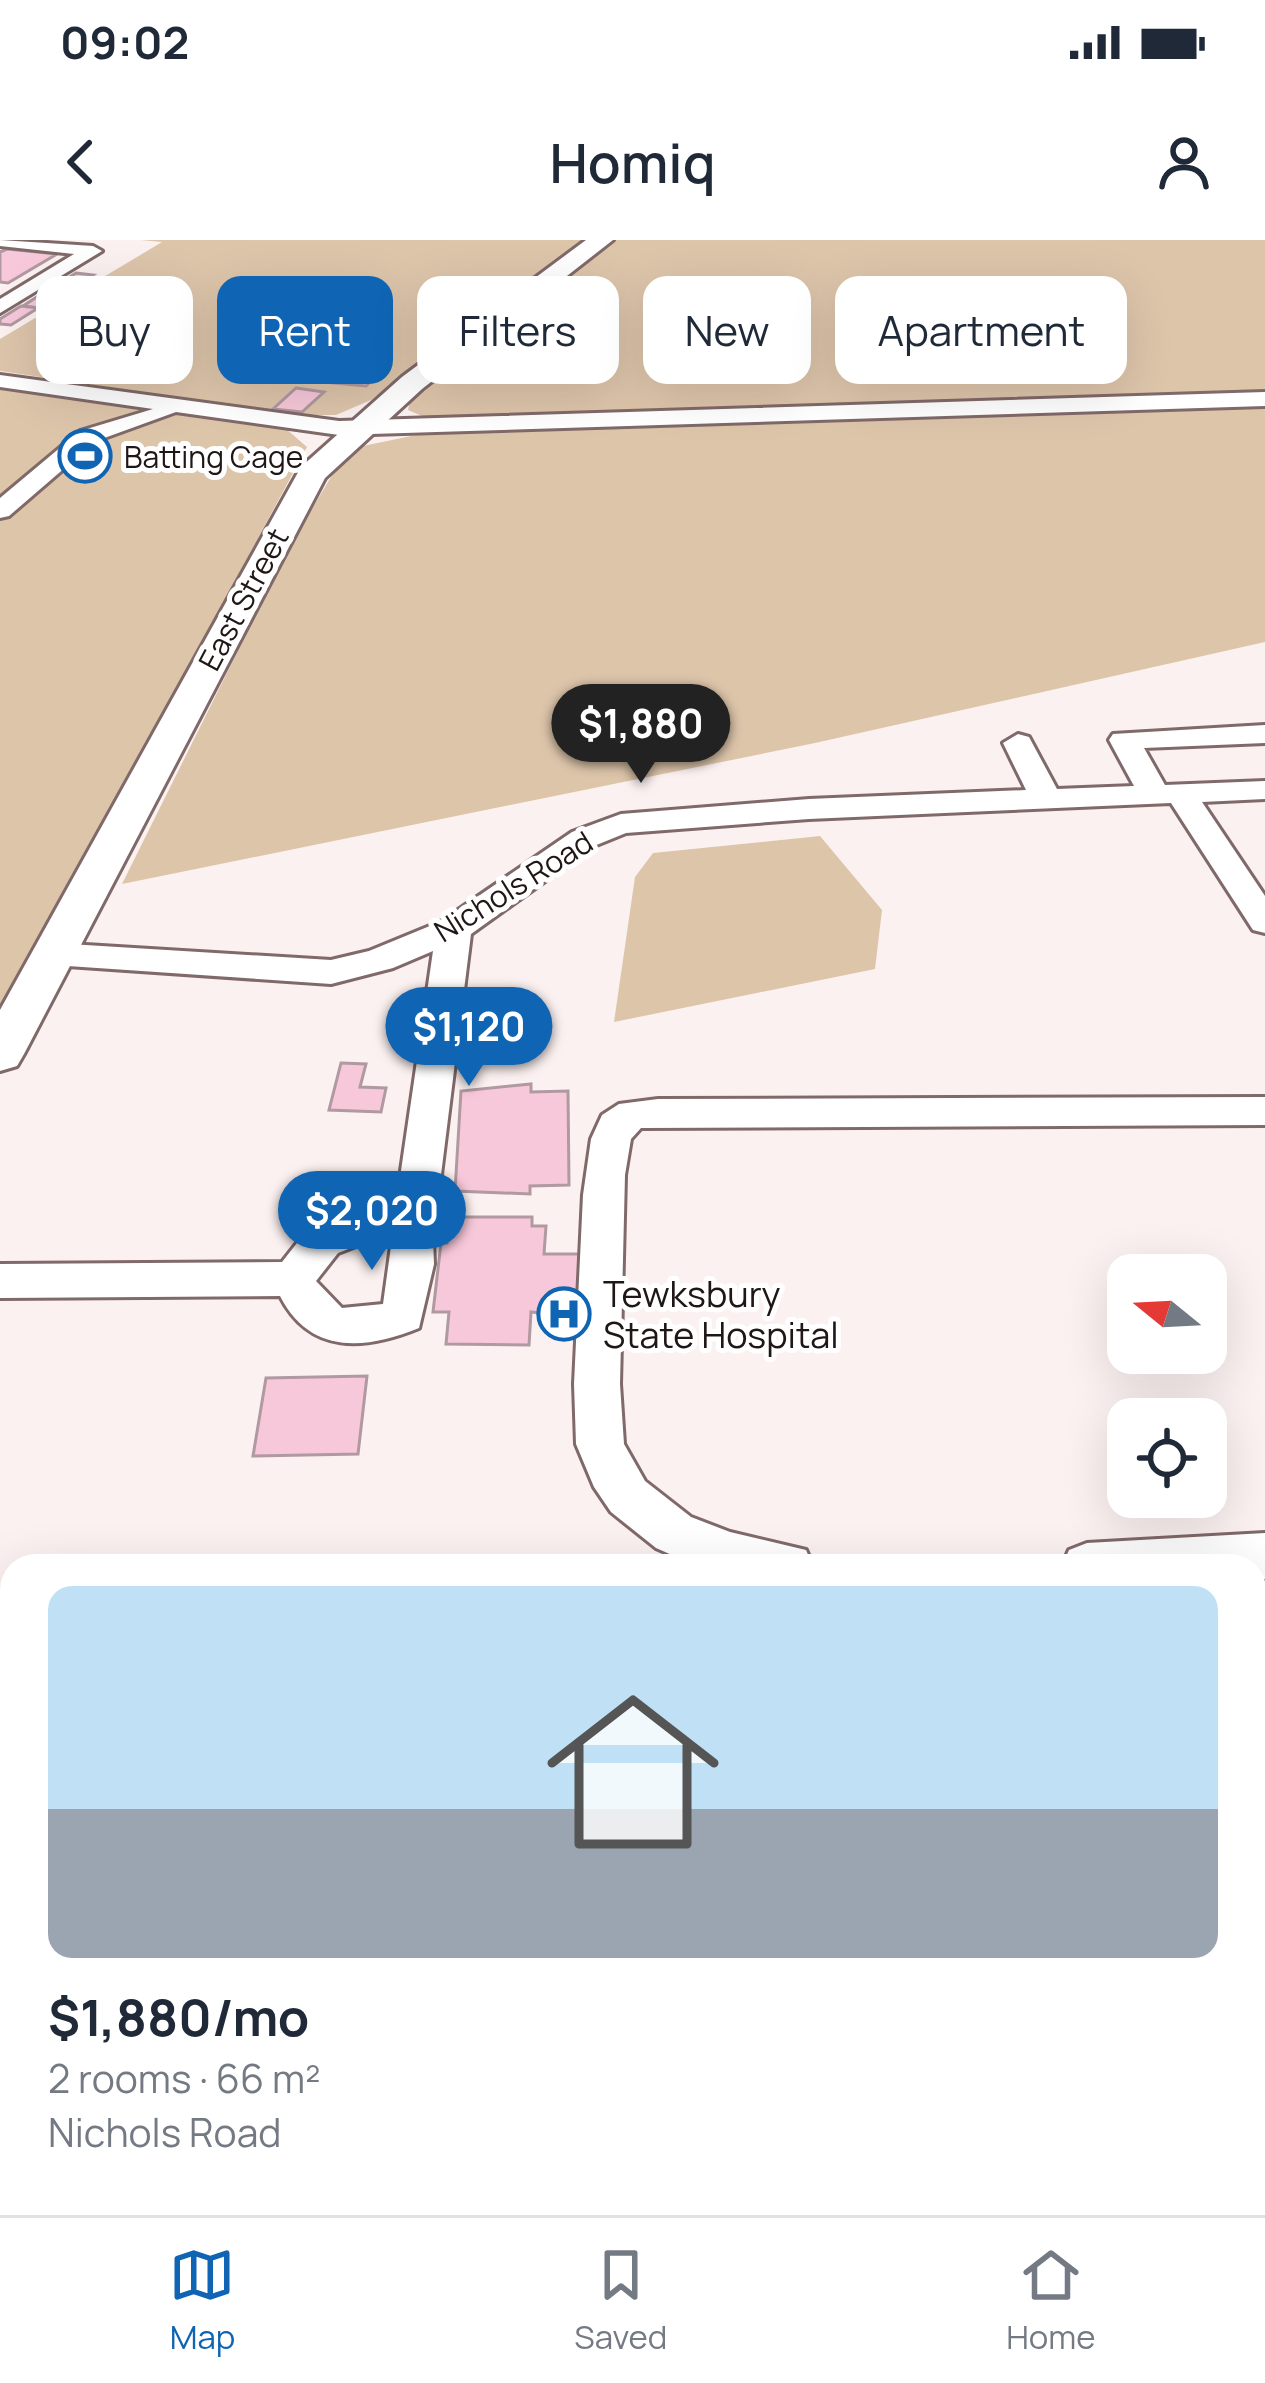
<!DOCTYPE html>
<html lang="en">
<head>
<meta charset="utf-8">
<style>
  body { margin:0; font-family:Manrope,sans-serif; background:#f6f6f7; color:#1f2937; height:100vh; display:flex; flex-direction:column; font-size:45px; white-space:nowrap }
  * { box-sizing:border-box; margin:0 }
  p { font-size:39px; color:#747a83 }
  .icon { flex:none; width:66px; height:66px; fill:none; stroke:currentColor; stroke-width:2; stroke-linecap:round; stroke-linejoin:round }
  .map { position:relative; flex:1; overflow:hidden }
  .drawer { position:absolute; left:0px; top:1314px; width:1266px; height:663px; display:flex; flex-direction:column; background:#fff; border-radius:36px 36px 0 0; box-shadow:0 12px 48px #0002 }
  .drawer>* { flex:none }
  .guide { position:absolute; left:36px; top:36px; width:1194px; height:108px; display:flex; gap:24px }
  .needle { width:78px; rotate:288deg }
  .fabs { position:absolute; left:1107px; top:1014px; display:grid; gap:24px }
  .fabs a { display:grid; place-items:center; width:120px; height:120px; border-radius:24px; background:#fff; box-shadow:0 12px 48px #0002; font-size:60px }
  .price { position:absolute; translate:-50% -102px; padding:0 27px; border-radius:42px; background:#0f65b3; color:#fff; font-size:39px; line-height:78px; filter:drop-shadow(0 3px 6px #0008) }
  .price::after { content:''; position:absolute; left:50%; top:72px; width:36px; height:27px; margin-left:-18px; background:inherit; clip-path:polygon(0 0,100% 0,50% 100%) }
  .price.active { background:#222; color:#fff }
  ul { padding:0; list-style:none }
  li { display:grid; align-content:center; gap:24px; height:636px; padding:0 48px }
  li+li { border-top:3px solid #e0e1e3 }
  li span { display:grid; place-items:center; height:372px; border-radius:24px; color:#555 }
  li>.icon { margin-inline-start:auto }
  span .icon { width:216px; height:216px; fill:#fffc; stroke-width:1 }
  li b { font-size:51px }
  .tag { padding:0 42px; border-radius:24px; background:#fff; box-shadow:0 12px 48px #0002; font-size:42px; line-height:108px }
  .tag.active { background:#0f65b3; color:#fff }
  .status { display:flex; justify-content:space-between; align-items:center; height:84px; padding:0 60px; background:#fff; direction:ltr }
  .status svg { height:33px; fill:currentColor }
  header { display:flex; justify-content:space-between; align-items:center; height:156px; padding:0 48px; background:#fff; font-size:54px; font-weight:600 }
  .dock { display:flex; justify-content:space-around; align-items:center; height:168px; border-top:3px solid #e0e1e3; background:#fff; font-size:33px; color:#747a83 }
  .dock a { display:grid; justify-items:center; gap:6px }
  .dock .active { color:#0f65b3 }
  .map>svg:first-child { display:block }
  .green { fill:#ddc5aa }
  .building { fill:#f7c8d9; stroke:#b099a1; stroke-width:3 }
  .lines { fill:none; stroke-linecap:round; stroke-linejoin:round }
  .minor-casing { stroke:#806969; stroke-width:6 }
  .major-casing { stroke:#806969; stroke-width:6 }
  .minor { fill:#fff; fill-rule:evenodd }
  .major { fill:#fff; fill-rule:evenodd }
  .labels { text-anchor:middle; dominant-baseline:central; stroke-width:10; stroke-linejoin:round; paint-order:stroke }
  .far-poi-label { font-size:30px; fill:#1f1616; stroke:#fff; text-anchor:start }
  .far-street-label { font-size:30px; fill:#1f1616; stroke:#fff }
  .poi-label { font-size:36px; fill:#1f1616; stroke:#fff; text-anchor:start }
</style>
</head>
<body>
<div class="status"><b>09:02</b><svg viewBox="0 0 49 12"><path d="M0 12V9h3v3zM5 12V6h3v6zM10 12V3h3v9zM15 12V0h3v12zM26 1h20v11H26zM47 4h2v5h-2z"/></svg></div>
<header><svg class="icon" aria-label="back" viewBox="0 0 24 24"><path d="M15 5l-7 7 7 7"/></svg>Homiq<svg class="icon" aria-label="person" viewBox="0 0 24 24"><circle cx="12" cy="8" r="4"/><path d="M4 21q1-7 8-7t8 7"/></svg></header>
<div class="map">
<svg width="1265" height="1975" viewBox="0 0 1265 1975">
  <rect width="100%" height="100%" fill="#fcf1f1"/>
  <g class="green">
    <polygon points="141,0 583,0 371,160 336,175 295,175 0,131 0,99 162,2"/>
    <polygon points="610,0 1265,0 1265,151 429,179 408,170 411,157"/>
    <polygon points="0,147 285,188 307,207 0,779"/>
    <polygon points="1265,164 1265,402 815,503 122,644 292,302 340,222 363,206 416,195"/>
    <polygon points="820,596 882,670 875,729 614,782 635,637 653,613"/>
  </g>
  <g class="building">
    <polygon points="7,9 57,14 8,43 0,42 0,12"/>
    <polygon points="76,33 93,35 67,51 50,49"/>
    <polygon points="49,49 67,51 40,68 23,66"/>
    <polygon points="21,66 38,68 11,85 0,84 0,79"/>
    <polygon points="333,133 374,138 366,146 324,142"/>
    <polygon points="296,148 324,152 302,172 273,169"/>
    <polygon points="341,823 366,824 360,847 386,848 381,872 329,870"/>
    <polygon points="531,844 531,852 568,851 569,945 530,946 530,954 455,951 461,851"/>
    <polygon points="450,977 532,977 532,986 546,986 544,1014 589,1014 587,1068 542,1068 541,1073 531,1072 529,1105 446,1104 449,1072 433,1072 441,1003 447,1003"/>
    <polygon points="367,1136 358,1214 253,1216 266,1138"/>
    <polygon points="1254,1584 1265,1584 1265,1741 1254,1736"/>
  </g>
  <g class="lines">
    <g class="minor-casing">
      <g id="minor">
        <polygon points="0,0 93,6 102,11 0,73 0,59 74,14 0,6"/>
        <polygon points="0,135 339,181 1265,152 1265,166 339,195 176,172 96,201 9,276 0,278 0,258 80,191 153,169 0,147"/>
        <path d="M1265 485V503L1144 508 1165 545 1265 541V559L1202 562 1265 656V693L1253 690 1171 563 809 579 626 593 594 606 471 694 433 999 434 1024 419 1088C365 1110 310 1115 280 1056L0 1058V1024L282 1022 308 989 367 969 395 972 433 711 393 728 331 744 53 725 41 722 35 714 41 706 53 703 331 720 369 711 442 681 572 592 621 574 809 559 1026 550 1003 503 1018 494 1029 497 1057 549 1134 546 1109 500 1113 494ZM369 1001 391 1006 383 1064 342 1068 316 1041 338 1013Z"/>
        <polygon points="1265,857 1265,885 641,888 631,899 625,935 620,1144 624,1204 645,1241 691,1277 730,1292 806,1310 813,1326 697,1326 656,1308 611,1272 594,1247 576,1204 574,1144 583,955 591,899 602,875 619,864 658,859"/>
        <polygon points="1265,1293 1265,1339 1254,1339 1254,1326 1062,1326 1069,1310 1087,1303"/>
        <polygon points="0,1684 12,1689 12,1752 0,1747"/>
        <polygon points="133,1965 201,1965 197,1975 129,1975"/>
        <polygon points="378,1965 451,1965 455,1975 382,1975"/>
        <polygon points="685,1965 754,1965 750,1975 681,1975"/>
        <polygon points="958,1965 1024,1965 1027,1975 961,1975"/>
      </g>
    </g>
    <g class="major-casing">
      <polygon id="major" points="586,0 613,0 422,149 325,238 24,814 17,826 0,831 0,770 301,227 402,137"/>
    </g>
    <use href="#minor" class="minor"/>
    <use href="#major" class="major"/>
  </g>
  <defs>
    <g id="stadium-ring" transform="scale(2.7)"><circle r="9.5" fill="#fff" stroke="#0f65b3" stroke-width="1.5"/><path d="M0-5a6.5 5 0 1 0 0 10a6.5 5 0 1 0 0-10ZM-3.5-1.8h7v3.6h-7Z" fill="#0f65b3"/></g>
    <g id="hospital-ring" transform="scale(2.7)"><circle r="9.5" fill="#fff" stroke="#0f65b3" stroke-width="1.5"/><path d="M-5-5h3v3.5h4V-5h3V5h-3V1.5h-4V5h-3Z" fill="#0f65b3"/></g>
  </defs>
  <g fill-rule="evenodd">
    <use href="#stadium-ring" x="85" y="216"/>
    <use href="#hospital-ring" x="564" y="1074"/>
  </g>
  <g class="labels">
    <g class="far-poi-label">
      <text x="124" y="216">Batting Cage</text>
    </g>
    <g class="far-street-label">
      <text transform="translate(243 359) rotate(-62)">East Street</text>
      <text transform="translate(513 646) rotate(-32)">Nichols Road</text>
    </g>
    <g class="poi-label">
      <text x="603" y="1053">Tewksbury<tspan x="603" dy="41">State Hospital</tspan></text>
    </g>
  </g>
</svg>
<div class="fabs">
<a><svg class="needle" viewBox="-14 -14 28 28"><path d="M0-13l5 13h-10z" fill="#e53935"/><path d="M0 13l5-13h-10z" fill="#747a83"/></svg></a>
<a><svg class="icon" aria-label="locate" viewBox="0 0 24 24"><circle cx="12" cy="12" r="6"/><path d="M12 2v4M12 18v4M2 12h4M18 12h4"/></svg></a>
</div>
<b class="price active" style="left:641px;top:546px">$1,880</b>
<b class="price" style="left:469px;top:849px">$1,120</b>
<b class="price" style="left:372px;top:1033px">$2,020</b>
<div class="guide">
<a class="tag">Buy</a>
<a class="tag active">Rent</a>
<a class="tag">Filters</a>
<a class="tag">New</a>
<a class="tag">Apartment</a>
</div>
<section class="drawer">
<ul>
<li><span style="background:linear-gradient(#bfe0f5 60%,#9aa5b1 0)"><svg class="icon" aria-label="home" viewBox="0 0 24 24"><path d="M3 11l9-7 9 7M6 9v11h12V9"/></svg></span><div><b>$1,880/mo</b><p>2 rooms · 66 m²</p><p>Nichols Road</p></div></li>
</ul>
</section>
</div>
<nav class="dock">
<a class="active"><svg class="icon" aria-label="map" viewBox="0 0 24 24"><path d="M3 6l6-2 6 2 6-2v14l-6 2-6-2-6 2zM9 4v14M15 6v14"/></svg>Map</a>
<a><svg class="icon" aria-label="saved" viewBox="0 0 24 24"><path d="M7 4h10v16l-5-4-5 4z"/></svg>Saved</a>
<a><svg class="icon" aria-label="home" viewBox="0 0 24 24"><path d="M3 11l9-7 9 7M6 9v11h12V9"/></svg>Home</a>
</nav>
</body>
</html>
